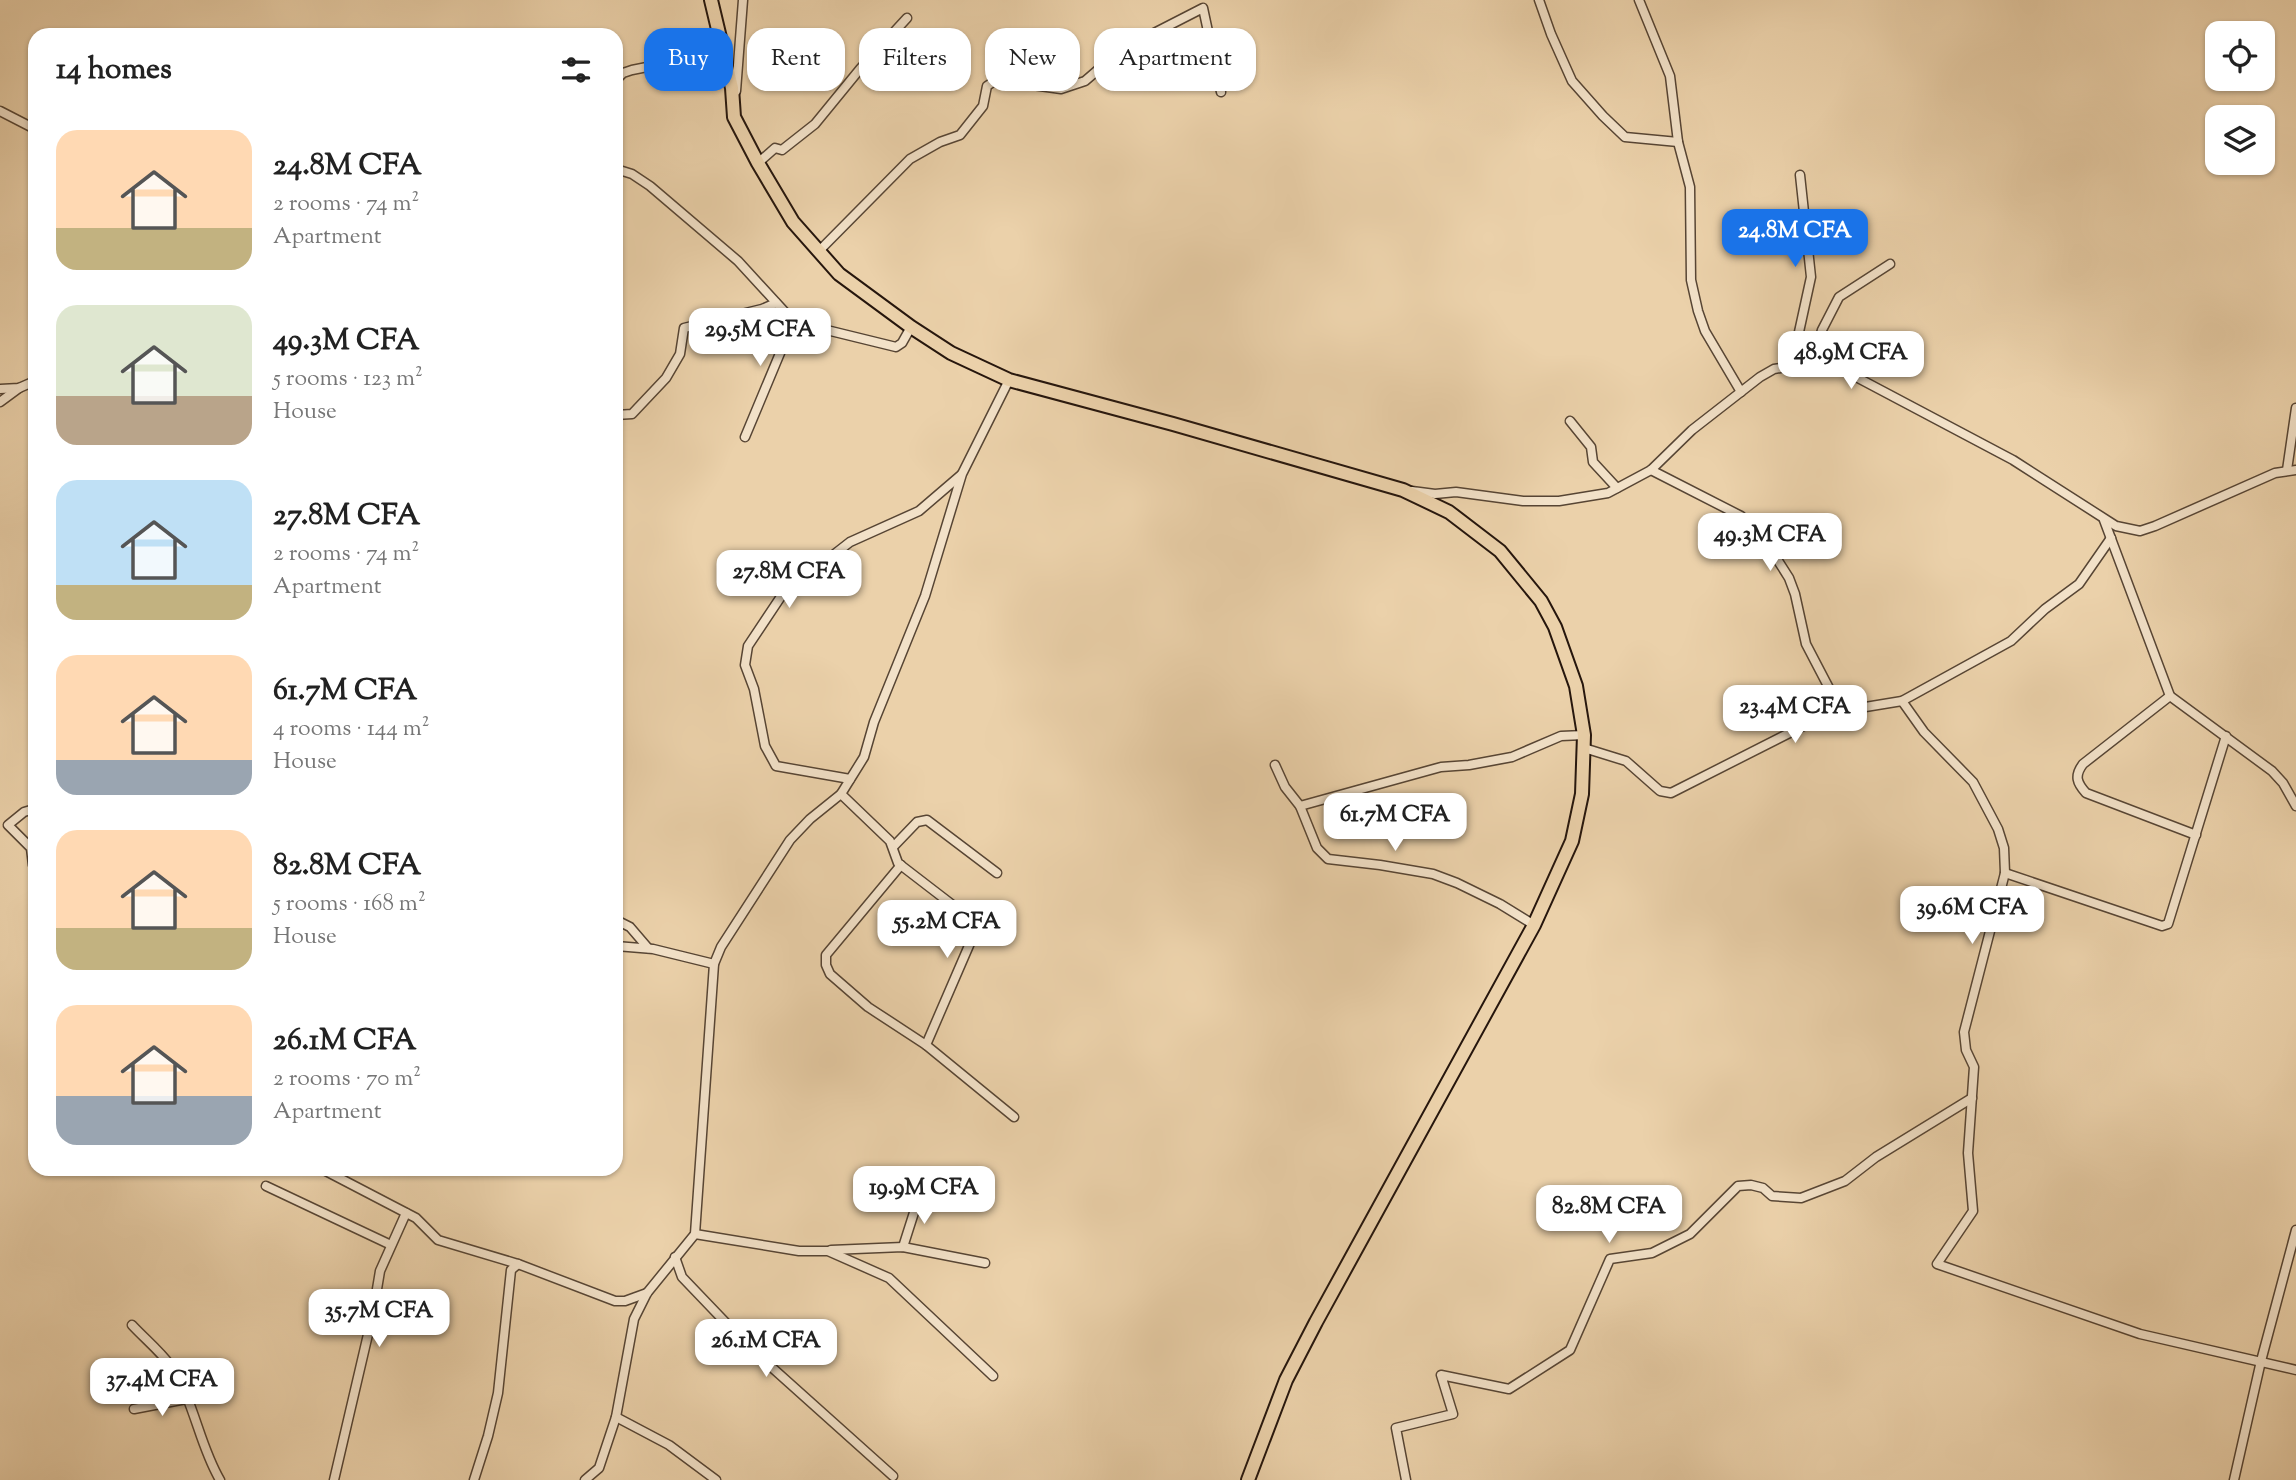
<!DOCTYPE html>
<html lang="en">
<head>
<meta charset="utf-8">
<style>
  body { margin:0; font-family:"Sorts Mill Goudy",serif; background:#f6f6f6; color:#222; height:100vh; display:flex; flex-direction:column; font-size:26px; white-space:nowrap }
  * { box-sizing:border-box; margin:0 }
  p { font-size:23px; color:#767676 }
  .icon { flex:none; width:38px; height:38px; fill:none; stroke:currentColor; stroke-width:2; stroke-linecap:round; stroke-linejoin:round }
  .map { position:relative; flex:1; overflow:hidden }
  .drawer { position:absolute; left:28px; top:28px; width:595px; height:1148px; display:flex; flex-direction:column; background:#fff; border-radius:21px; box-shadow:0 2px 5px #0004 }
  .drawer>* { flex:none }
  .hud { position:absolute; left:644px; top:28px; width:665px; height:63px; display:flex; gap:14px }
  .buttons { position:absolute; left:2205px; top:21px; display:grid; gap:14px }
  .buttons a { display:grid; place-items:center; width:70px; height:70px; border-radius:14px; background:#fff; box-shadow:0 2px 5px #0004; font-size:35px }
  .price { position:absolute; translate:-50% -60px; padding:0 16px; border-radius:14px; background:#fff; color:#222; font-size:23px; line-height:46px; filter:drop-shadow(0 2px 4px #0008) }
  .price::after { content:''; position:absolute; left:50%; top:42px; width:21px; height:16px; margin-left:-10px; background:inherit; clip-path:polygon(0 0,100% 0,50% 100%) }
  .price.current { background:#1a73e8; color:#fff }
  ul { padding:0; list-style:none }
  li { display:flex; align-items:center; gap:21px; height:175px; padding:0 28px }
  li span { display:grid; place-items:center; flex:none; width:196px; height:140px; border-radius:21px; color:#555 }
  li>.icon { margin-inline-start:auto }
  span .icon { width:84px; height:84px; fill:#fffc; stroke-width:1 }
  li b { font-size:30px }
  h2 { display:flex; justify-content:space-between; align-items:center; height:84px; padding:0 28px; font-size:30px }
  .tag { padding:0 24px; border-radius:21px; background:#fff; box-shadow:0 2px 5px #0004; font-size:24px; line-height:63px }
  .tag.current { background:#1a73e8; color:#fff }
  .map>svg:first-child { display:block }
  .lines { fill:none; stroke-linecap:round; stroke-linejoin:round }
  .street-casing { stroke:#574534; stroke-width:11 }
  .primary-casing { stroke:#26160d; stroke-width:16 }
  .street { stroke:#f2e1c8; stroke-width:8 }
  .primary { stroke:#ebd1aa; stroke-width:12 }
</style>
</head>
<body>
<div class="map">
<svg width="2296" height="1480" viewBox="0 0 2296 1480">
  <rect width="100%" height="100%" fill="#ebd1aa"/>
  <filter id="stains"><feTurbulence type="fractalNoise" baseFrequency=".00286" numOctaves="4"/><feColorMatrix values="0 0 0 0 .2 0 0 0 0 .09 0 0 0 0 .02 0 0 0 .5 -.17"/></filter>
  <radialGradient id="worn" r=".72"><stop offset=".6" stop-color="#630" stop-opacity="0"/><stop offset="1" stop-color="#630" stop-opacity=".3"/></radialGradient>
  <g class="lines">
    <g class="street-casing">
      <g id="street">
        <polyline points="1539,0 1551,34 1572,81 1603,116 1625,137 1678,142"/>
        <polyline points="1639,0 1670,76 1678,142 1690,187 1691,280 1698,311 1705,331 1741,392"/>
        <polyline points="616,80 623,73 632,70 722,52"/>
        <polyline points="736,91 743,0"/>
        <polyline points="0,111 35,129"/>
        <polyline points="758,163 775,148 782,150 815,124 860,69 907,18"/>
        <polyline points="616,169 632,174 650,186 738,261 794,322 896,347 902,343 911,327"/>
        <polyline points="818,252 910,159 940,142 960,135 983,106 987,86 993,82 1004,81 1061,89 1085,81 1121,50 1203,8 1221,92"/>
        <polyline points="1792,364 1811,277 1800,175"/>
        <polyline points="1812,365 1822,330 1839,297 1890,264"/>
        <polyline points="0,389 19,388 35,381"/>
        <polyline points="0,402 19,388"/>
        <polyline points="616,415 632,414 666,378 680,354 684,328 762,309 776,303"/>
        <polyline points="1570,421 1591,447 1593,462 1617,488"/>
        <polyline points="745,437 783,346 808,327"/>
        <polyline points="1651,470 1741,516 1763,537 1789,578 1795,594 1806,644 1841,711"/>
        <polyline points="2287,470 2296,408"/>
        <polyline points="1412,491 1435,494 1456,492 1523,501 1559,501 1608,493 1651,470 1692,430 1760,377 1774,369 1805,364 1841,369 2013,460 2116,526 2140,531 2155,526 2275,473 2296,470"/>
        <polyline points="2104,520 2170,696 2272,771 2283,783 2296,806"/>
        <path d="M2170 696 2083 764C2074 776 2077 783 2086 793L2196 835"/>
        <polyline points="1902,701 1924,732 1973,782 1998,829 2004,848 2005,873 1964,1032 1966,1050 1974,1067 1968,1153 1973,1211 1937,1264 2140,1334 2296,1370"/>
        <polyline points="1584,748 1626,761 1660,791 1671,793 1817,719 1841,711 1902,701 2011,641 2045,609 2079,584 2111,538"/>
        <polyline points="1275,765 1285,787 1300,806 1317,848 1328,859 1380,865 1433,874 1457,883 1500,904 1534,925"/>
        <polyline points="850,779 776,766 765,746 754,689 745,665 748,646 782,595 850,542 919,511 961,475"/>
        <polyline points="841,794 890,841 898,863 976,923 977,927 926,1045 1014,1117"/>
        <polyline points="1300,806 1441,767 1469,765 1512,757 1561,736 1584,735"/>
        <polyline points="34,809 24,812 8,825 31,848 33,865 35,863"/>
        <polyline points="893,847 917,822 927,820 997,873"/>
        <polyline points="901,865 826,955 826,965 830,974 868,1007 926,1045"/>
        <polyline points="2005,873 2162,926 2168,924 2226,736"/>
        <polyline points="616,920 630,927 648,948"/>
        <polyline points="616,946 653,949 714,964"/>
        <polyline points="322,1169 416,1218 438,1240 518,1264 615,1301 625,1301 647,1293"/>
        <polyline points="266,1186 391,1245"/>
        <polyline points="695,1234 799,1251 828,1251 889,1278 993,1376"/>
        <polyline points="903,1247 918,1200"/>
        <polyline points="831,1250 903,1247 985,1263"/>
        <polyline points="675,1257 682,1277 750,1348 893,1476"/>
        <path d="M132 1325C144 1338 160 1351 170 1365 194 1399 199 1445 220 1480"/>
        <polyline points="134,1409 186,1399"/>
        <polyline points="616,1417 669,1445 716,1480"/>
        <polyline points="334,1480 373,1313 380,1271 406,1213"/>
        <polyline points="474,1480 488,1436 498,1393 511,1270 518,1264"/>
        <polyline points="585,1480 599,1468 616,1417 634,1319 647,1293 695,1234 714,964 721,947 790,840 810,819 841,794 864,757 874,722 925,596 962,474 1009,380"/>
        <polyline points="1406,1480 1396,1428 1453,1414 1441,1375 1509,1389 1570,1350 1610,1259 1652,1253 1690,1234 1738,1186 1751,1185 1763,1188 1772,1196 1801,1198 1845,1181 1876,1157 1972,1098"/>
        <polyline points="2234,1480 2261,1361 2296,1230"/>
      </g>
    </g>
    <g class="primary-casing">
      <polyline id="primary" points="711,0 732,88 734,117 758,163 793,222 839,274 911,327 951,353 1009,380 1173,424 1403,490 1449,512 1500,551 1541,601 1555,627 1576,686 1584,735 1582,794 1572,841 1534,925 1316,1322 1286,1380 1248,1480"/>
    </g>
    <use href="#street" class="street"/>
    <use href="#primary" class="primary"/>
  </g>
  <rect width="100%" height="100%" filter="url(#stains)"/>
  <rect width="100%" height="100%" fill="url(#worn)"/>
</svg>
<div class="buttons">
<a><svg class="icon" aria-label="locate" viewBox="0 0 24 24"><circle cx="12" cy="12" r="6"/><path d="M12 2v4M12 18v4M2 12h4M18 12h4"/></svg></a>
<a><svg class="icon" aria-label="layers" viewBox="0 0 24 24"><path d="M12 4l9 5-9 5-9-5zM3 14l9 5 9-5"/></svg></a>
</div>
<b class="price current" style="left:1795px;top:269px">24.8M CFA</b>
<b class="price" style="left:760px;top:368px">29.5M CFA</b>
<b class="price" style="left:1851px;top:391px">48.9M CFA</b>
<b class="price" style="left:1770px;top:573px">49.3M CFA</b>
<b class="price" style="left:789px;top:610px">27.8M CFA</b>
<b class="price" style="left:1795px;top:745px">23.4M CFA</b>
<b class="price" style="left:1395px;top:853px">61.7M CFA</b>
<b class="price" style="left:1972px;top:946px">39.6M CFA</b>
<b class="price" style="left:947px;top:960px">55.2M CFA</b>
<b class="price" style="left:924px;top:1226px">19.9M CFA</b>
<b class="price" style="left:1609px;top:1245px">82.8M CFA</b>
<b class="price" style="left:379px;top:1349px">35.7M CFA</b>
<b class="price" style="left:766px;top:1379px">26.1M CFA</b>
<b class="price" style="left:162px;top:1418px">37.4M CFA</b>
<div class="hud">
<a class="tag current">Buy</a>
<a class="tag">Rent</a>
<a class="tag">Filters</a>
<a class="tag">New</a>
<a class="tag">Apartment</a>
</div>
<section class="drawer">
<h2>14 homes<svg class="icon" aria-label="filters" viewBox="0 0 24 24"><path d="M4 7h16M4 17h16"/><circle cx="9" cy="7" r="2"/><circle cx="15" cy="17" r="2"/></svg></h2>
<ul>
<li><span style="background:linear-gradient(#ffd9b3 70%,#c2b280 0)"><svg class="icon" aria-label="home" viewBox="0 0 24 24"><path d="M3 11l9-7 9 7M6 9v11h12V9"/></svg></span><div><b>24.8M CFA</b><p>2 rooms · 74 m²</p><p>Apartment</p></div></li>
<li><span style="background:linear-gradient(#dfe7d0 65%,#b9a48a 0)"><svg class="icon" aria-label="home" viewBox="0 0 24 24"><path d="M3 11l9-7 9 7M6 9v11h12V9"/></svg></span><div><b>49.3M CFA</b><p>5 rooms · 123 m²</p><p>House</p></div></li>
<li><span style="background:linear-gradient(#bfe0f5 75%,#c2b280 0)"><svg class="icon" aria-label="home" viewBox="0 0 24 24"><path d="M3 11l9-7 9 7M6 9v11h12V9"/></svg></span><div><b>27.8M CFA</b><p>2 rooms · 74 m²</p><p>Apartment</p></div></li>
<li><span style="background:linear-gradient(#ffd9b3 75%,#9aa5b1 0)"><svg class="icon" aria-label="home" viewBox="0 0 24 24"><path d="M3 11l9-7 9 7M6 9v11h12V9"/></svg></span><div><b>61.7M CFA</b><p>4 rooms · 144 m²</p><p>House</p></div></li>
<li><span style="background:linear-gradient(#ffd9b3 70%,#c2b280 0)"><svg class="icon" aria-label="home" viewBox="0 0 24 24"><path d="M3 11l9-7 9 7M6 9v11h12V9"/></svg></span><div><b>82.8M CFA</b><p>5 rooms · 168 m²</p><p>House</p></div></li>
<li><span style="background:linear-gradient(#ffd9b3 65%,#9aa5b1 0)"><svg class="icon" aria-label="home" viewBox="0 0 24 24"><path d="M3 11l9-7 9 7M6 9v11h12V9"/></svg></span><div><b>26.1M CFA</b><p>2 rooms · 70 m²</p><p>Apartment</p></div></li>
</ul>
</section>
</div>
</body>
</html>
